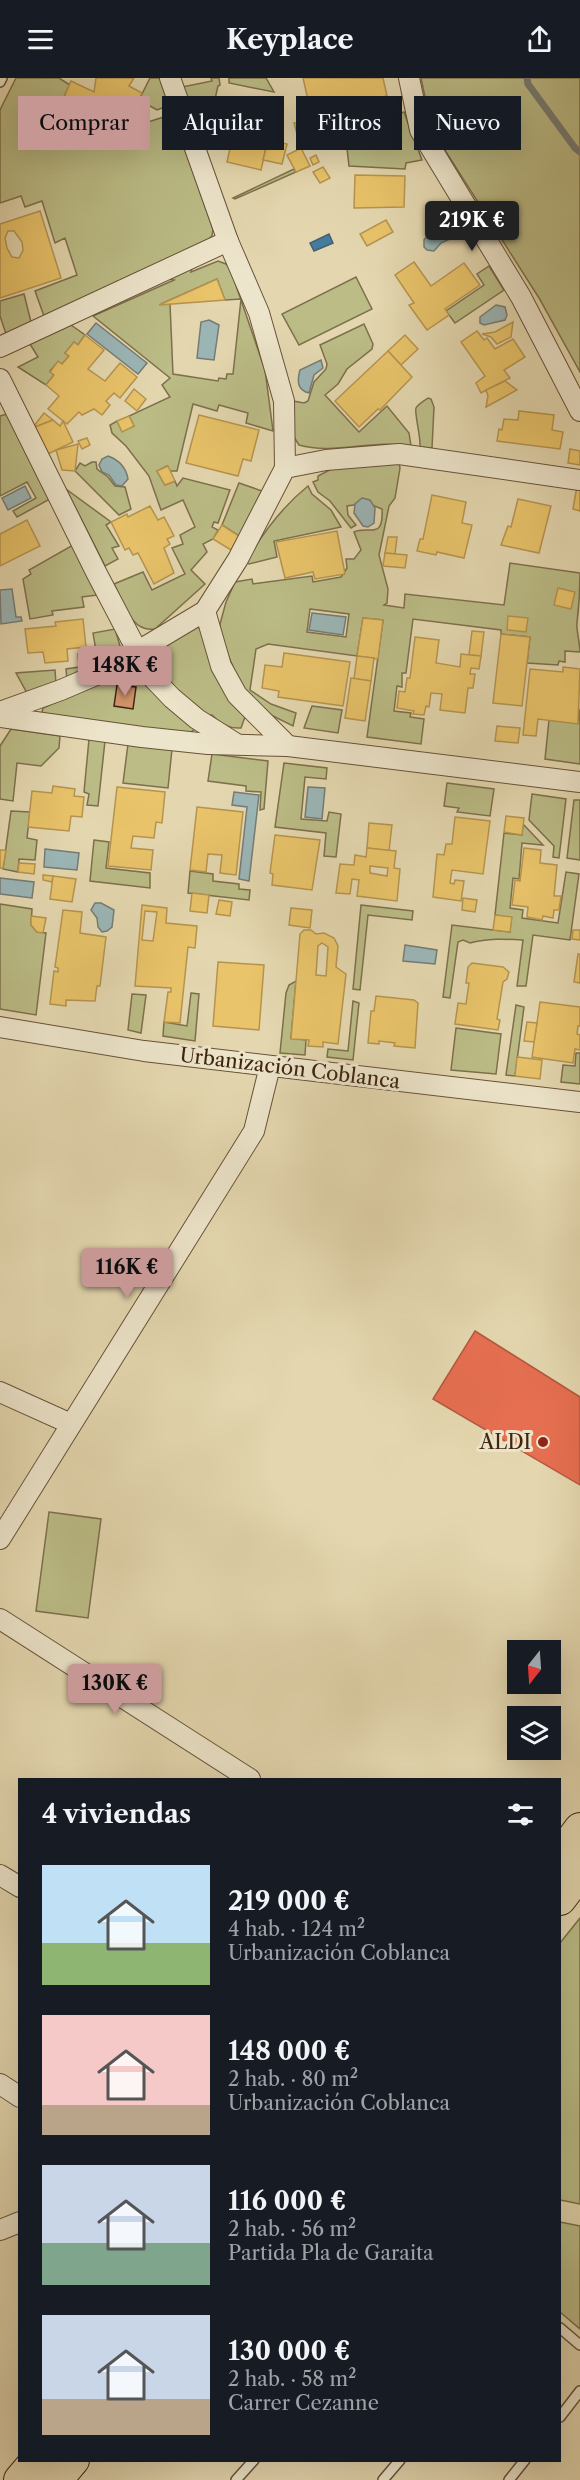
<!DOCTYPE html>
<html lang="es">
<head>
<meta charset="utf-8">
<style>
  body { margin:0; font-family:"Libre Caslon Text",serif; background:#242831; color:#f1f3f6; height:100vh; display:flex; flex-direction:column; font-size:22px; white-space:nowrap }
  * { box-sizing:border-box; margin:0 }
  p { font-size:20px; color:#9ea1a6 }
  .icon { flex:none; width:33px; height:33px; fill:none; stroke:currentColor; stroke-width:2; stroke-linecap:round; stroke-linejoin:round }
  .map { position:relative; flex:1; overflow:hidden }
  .side { position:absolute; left:18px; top:1700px; width:543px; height:684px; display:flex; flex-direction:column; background:#171b24; border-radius:0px; box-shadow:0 6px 24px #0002 }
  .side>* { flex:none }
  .hud { position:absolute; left:18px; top:18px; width:544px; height:54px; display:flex; gap:12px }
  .needle { width:39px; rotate:197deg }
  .buttons { position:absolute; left:507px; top:1562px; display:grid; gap:12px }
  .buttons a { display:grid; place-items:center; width:54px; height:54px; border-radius:0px; background:#171b24; box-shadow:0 6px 24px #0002; font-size:30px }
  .price { position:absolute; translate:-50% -51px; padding:0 14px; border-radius:6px; background:#c59692; color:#111; font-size:20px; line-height:39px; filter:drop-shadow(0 2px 3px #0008) }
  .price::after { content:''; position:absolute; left:50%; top:36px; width:18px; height:14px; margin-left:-9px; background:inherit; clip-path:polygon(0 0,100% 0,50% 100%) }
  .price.on { background:#222; color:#fff }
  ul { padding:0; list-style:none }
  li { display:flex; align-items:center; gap:18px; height:150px; padding:0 24px }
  li span { display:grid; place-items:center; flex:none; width:168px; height:120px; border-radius:0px; color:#555 }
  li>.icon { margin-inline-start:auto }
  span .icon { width:72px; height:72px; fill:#fffc; stroke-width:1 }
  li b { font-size:26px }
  h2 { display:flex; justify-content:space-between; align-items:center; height:72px; padding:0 24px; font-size:26px }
  .pill { padding:0 21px; border-radius:0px; background:#171b24; box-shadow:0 6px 24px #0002; font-size:21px; line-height:54px }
  .pill.on { background:#c59692; color:#111 }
  header { display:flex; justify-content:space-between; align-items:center; height:78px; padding:0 24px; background:#171b24; font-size:27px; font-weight:700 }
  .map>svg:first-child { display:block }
  .green { fill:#bbbc86; stroke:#7d704c; stroke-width:1.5; fill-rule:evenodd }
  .water { fill:#9bb6b7; stroke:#767c75; stroke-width:1.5 }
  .homes { fill:#e9c46a; stroke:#b6944f; stroke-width:1.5; fill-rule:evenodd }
  .shops { fill:#e76f51; stroke:#b5593e; stroke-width:1.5 }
  .public { fill:#457b9d; stroke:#436173; stroke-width:1.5 }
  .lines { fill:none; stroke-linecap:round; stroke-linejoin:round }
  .stream { stroke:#767c75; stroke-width:7 }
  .building { fill:#d0926a; stroke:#3f2511; stroke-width:1.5 }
  .lane-casing { stroke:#685238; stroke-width:12 }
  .street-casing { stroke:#685238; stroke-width:22 }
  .primary-casing { stroke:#3f2511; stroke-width:34 }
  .lane { stroke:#ede5cb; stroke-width:9 }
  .street { stroke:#ede5cb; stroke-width:20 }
  .primary { stroke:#e4d7af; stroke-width:32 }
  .poi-dot { fill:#8f2418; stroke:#ede5cb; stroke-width:2 }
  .labels { text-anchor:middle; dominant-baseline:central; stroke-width:6; stroke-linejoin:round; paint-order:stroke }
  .street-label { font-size:20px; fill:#3f2511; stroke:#ede5cb }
  .poi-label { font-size:20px; fill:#3f2511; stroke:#ede5cb; text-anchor:end }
</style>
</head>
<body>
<header><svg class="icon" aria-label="menu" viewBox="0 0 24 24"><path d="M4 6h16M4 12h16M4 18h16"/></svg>Keyplace<svg class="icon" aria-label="share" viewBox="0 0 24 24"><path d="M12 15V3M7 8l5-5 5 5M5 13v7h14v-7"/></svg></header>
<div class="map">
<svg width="580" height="2402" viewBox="0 0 580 2402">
  <rect width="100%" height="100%" fill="#e4d7af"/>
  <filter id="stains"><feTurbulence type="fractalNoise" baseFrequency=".00333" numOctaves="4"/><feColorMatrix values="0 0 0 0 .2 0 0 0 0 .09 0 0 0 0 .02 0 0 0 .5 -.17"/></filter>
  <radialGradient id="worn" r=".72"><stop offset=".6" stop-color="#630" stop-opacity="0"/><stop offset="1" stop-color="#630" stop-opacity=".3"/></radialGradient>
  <g class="green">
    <path d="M16 0H59L70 7 64 19 68 21 63 33 114 58 124 40 142 46 173 36 213 151 212 158 196 174 191 194 218 183 226 186 230 190 265 292 273 353 246 345 248 335 219 327 217 333 193 326 177 393H170L167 388 157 393 165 407 175 403 177 408 183 400 230 412 218 445 214 444 212 449 218 452 213 461 203 466 207 474 191 492 205 506 155 551C131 555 124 525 114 506L143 494 152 512 185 496 172 470 183 466 180 457 195 449 183 422 161 432 149 398 126 368 112 355 110 347 117 343 122 353 134 348 129 338 170 319 162 307 170 300 93 238 174 202 163 200 44 238 35 213 77 197 65 160 55 165 42 123 25 129 21 118 0 125V32ZM217 201 225 222 241 221 233 296H227L226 301 219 300 218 303 173 296 170 226H161Z"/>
    <polygon points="150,0 160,0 170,27 157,32 139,22"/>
    <polygon points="211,0 219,0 220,7 218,8 204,69 182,9 212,3"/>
    <polygon points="229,0 266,0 274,14 229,5"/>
    <polygon points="421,0 580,0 580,294 539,220 441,66 428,33"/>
    <polygon points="404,34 422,82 406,85 405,91 349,88 345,53"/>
    <polygon points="294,91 296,94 235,121 233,120"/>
    <polygon points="489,188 504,212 455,245 446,233 484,207 477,196"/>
    <polygon points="356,199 372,231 299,267 282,236"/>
    <polygon points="24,216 31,244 6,256 0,238 0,223"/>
    <path d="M364 246 373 266 372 271 347 291 338 306 325 317 359 354 387 328 409 355 411 368C373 361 334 377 299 367L294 359 293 323 304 325 308 323 314 304 326 291 327 286 320 267Z"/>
    <polygon points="71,247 85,257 78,267 74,264 65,275 69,278 62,286 58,284 50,293 54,297 46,307 18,289 38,279 30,266"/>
    <path d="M428 320 431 321 434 329 432 370 420 369C421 359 414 334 416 330 418 326 425 322 428 320Z"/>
    <polygon points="7,336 50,421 17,439 13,433 36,420 27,404 0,418 0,338"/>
    <polygon points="92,384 96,384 97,391 108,399 115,408 125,409 131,431 119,437 75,393 80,385 85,388"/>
    <path d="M399 385 400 390 395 420 389 428 379 477 388 511 387 525 384 527 404 530 405 516 504 527 510 485 580 495C580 513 579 528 577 545 576 551 580 565 580 574L565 573V584L559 583 558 587 527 585 530 559 501 556V552L413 541 406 595H402V609L397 608 394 633 411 635 410 639 424 641 421 666 367 659 383 542 363 540 357 578 268 566 256 571 250 612 271 626 296 635 293 648 273 638 257 626 241 607 228 577 225 576 221 563 220 546 226 524 235 504 252 501 253 506 312 498 313 504 341 499 347 490 346 481H354L361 472 354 454C368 447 384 463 382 431L367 425 347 428 348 437 356 447 351 450 330 423 318 414 313 404 318 402V398L341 386ZM310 531 349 536 346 559 307 554Z"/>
    <polygon points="239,405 262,413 239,458 222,447"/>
    <path d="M308 408 312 416 331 432 341 449 274 463 277 479 249 486 246 484C262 456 282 429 308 408Z"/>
    <polygon points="66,411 111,444 106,447 119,468 112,470 118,481 105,488"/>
    <polygon points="73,467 98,517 82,519 84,529 52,533 53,537 30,541 23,501 31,496 29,492"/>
    <path d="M195 548 202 551 246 636 241 650C228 651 221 646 212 637H205L196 650 189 656 47 637 42 634 43 630 125 593H133L144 600H162L156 584 157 571Z"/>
    <polygon points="115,551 120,568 116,578 67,602 66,591 79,589 78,576 96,573 93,555"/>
    <polygon points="55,592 56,606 27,615 16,595"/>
    <polygon points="312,628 342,632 338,655 304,650"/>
    <polygon points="580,631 580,686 545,681 549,642 578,645"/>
    <polygon points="11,651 60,658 59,670 41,688 17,685 13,723 0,721 0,668"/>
    <polygon points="89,661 105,663 98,728 87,727 89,716 84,714"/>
    <polygon points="128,666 172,671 168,710 123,705"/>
    <polygon points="212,676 268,683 264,731 260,732 261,714 246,713 246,708 208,703"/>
    <polygon points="284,685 327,690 326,701 305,699 301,741 327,743 329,734 341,736 336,779 324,778 326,755 275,749"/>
    <polygon points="447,705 494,711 490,738 457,734 459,730 444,728"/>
    <polygon points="532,716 566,721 559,780 553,779 554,768 529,742"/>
    <polygon points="574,722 580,722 580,782 567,780"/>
    <polygon points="11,733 30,734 27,760 37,762 35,782 19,781 18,794 3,791"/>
    <path d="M523 746 543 767 522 765 519 801 513 800 510 830 523 832 522 840 558 845 566 794 579 796 570 862 533 857 526 908H517L523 862C505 861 488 860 470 865L463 862 458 864 450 920 443 919 452 847 510 854 511 840 495 837 504 755 522 757Z"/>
    <polygon points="94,762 109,764 106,790 150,795 150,810 90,803"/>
    <polygon points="190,793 213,796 213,803 239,806 239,811 250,812 249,822 188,815"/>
    <polygon points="0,826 32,831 31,847 37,854 46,855 36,937 0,931"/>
    <polygon points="361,827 413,833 412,842 368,837 360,912 353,911"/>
    <polygon points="296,903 291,960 306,962 305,977 280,975 286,915 289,907"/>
    <polygon points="191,915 199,916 195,963 163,958 164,944 187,948"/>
    <polygon points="132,916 146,917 141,955 128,952"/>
    <polygon points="353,923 359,925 353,982 327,979 328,971 348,973"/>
    <polygon points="516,927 524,929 515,998 506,997"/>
    <polygon points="456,950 501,956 496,996 451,992"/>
    <polygon points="576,975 580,975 580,1006 561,1004 563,987 575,988"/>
    <polygon points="49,1434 101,1441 88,1540 36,1533"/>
    <polygon points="580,1840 580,2126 560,2122 560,1865"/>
    <polygon points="560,2144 580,2148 580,2251 560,2234"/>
  </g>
  <g class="water">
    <polygon points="448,153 452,160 441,165 434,173 427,172 424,169 424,162 428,157"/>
    <polygon points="496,227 505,229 507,237 505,242 484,247 480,245 480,239"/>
    <polygon points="209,242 219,247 214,282 197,280 201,244"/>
    <polygon points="96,245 147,285 138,296 87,256"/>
    <path d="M321 282 323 290 314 297 309 315C297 312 297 303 300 292Z"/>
    <path d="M108 378C119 382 126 389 128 401L122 408 116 407 109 397 102 394 99 387 102 381Z"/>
    <polygon points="25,408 31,420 8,432 2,420"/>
    <polygon points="362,420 370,422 375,430 374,445 368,449 363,448 354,435 355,426"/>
    <polygon points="12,511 16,539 21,539 22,543 1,546 0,512"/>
    <polygon points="312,535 346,539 343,557 309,552"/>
    <polygon points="308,709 325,710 322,741 305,739"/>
    <polygon points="234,714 259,717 249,803 239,801 247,729 232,727"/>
    <polygon points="45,771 79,775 77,792 44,789"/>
    <polygon points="0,800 34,804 32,820 0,816"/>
    <polygon points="95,825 101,825 114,832 112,849 107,853 102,854 98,849 97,840 91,832"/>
    <polygon points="405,867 437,872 435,886 403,883"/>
  </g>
  <g class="homes">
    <polygon points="96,0 134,0 129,8 142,15 131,37 122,33 114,51 107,47 105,50 64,30 68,21 64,19 71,3 94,14"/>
    <polygon points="303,0 383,0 387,18 311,35"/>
    <polygon points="241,20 276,27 261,92 227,84"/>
    <polygon points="319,40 323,56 299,63 294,45"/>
    <polygon points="224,61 232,63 230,71 222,69"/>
    <polygon points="268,62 287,66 282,86 263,82"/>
    <polygon points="301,70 310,88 296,94 287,77"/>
    <polygon points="316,77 319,84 313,87 310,80"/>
    <polygon points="323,89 330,100 320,105 313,94"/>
    <polygon points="355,97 405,98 404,129 354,130"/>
    <path d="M40 133 61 200 0 220V146ZM8 153H14L22 164 23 172 19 180 12 179 7 170 5 160Z"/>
    <polygon points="386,142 393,154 367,168 360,156"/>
    <polygon points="414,184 431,208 464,185 480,207 445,231 449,237 427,252 409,227 414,225 395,197"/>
    <polygon points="217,201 225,222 159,227"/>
    <polygon points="513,244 511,259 497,266 491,259 482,256 495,254"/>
    <polygon points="477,253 484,262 487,260 495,271 513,261 525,279 504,292 510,300 481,315 476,305 485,298 461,264"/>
    <polygon points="85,257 104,272 88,291 105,303 120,285 137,299 120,320 114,315 106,323 110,327 102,337 94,331 82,337 79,334 67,346 48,331 59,318 46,307 54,297 50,294 58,283 62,286 69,278 65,275 74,264 78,267"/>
    <polygon points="405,257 418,271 401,287 388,273"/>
    <polygon points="388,273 412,299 380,332 378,331 359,349 335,323"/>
    <polygon points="505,303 517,312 486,329 488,318 486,312"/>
    <polygon points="134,311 146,321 137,333 125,323"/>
    <polygon points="519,333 554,337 552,352 563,354 560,371 497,363 499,351 502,352 504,341 518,342"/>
    <polygon points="44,335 53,342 35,349 34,348"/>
    <polygon points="199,337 259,352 251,383 243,381 238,398 186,385"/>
    <polygon points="129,338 134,348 122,354 117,343"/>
    <polygon points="53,342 60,348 63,343 73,364 48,376 35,349"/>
    <polygon points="87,360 90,367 82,371 78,363"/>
    <polygon points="78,366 75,393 62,392 56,372"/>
    <polygon points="570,371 580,373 580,387 568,385"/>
    <polygon points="168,388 175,403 165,407 157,393"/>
    <polygon points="577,408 580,409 580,433 573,431"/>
    <polygon points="432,417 466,424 462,445 472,447 464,480 437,474 436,477 417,473 420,461 423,461"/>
    <polygon points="518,421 551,428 539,475 501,467 508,448 511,449"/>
    <polygon points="150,428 158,442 164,439 174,458 167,461 170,466 164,470 174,495 154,506 138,475 133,477 129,470 125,472 111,444 127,436 128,439"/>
    <polygon points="27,442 40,468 0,488 0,456"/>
    <polygon points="222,447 239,458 231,472 213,461"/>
    <polygon points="337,453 345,496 315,501 313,494 285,500 276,464"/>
    <polygon points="388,459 397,459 395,476 385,475"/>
    <polygon points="385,475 407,477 405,490 383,488"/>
    <polygon points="558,510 575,514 571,531 554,527"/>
    <polygon points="508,538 528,540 526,554 507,552"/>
    <polygon points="363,540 383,542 378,581 357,578"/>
    <polygon points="83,541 86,569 67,571 68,583 45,585 43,574 28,575 25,551 56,548 55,544"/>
    <polygon points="472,553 484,554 481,578 469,577"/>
    <polygon points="501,556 530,559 522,628 493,625"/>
    <polygon points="415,559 439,562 436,585 460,589 461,576 481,578 479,591 471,590 470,596 475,596 473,610 468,610 465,635 440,632 442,616 431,615 429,629 426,628 424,637 413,636 414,633 397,630 399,613 405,614 407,600 410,600"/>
    <polygon points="284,575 350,584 343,628 278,619 279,613 262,610 265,587 282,589"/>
    <polygon points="357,578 374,580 371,603 354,601"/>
    <polygon points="563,589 580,591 578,646 538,641 536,658 523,657 530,591 563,594"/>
    <polygon points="351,600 371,603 365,643 345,640"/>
    <polygon points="497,648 520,650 518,665 495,663"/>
    <polygon points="53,708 75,711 74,718 84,719 82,739 71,738 69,753 28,749 32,713 52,715"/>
    <polygon points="117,709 165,714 162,745 156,744 154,760 133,758 131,770 153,772 151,792 108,788"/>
    <polygon points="197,729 243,734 236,797 220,795 222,777 208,776 206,794 190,792"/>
    <polygon points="506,738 524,740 522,757 504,754"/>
    <polygon points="455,739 490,743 483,796 452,792 450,805 454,806 455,802 464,803 461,823 433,819 437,776 444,777 446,766 452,766"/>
    <polygon points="369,745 392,747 389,773 367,770"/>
    <polygon points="275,757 320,762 312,812 272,807 273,796 270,795"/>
    <path d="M367 770 396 773 394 790 400 791 397 823 357 818 359 802 352 801 350 816 336 815 340 786 354 787 355 777 366 779ZM370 788 388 790 387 798 370 795Z"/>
    <polygon points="524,770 541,772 540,785 557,787 554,818 561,818 559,832 554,832 553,840 543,838 542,842 527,839 528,829 512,827 515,802 520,803"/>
    <polygon points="0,772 6,772 3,790 0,790"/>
    <polygon points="19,785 35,786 34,796 18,794"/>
    <polygon points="43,797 53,798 52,804 43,802"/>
    <polygon points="53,798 76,801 72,824 50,821"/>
    <polygon points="192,815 209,817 207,835 190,833"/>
    <polygon points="463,820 477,822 475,834 462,832"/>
    <polygon points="219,822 232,824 230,838 216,836"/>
    <path d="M142 827 167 830 166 845 197 848 195 870 188 869 180 945 164 944 168 914H171V910L135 908ZM145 833 157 834 153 863 142 862Z"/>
    <polygon points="291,830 312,832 310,850 289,847"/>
    <polygon points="63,832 82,834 80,855 106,859 100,908 97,908 95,923 66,922 66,928 50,926 54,893 58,894 58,890 55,889"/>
    <polygon points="495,837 512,839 510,854 493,852"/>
    <polygon points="31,838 46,840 43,855 37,854 31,847"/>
    <path d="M304 852H311L316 856 324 855 334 860 338 868 336 889 346 896 338 966 323 964V969L308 968 309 962 291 961 300 856ZM322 865 328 869 326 898 316 897 318 868Z"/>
    <polygon points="573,852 580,852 580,862 572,861"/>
    <polygon points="578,876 580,876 580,905 574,904"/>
    <polygon points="218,884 264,887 259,952 213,948"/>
    <polygon points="472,885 503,889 509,894 507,901 503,904 497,941 500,942 498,952 455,946 458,925 466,926 469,905 466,905 468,889"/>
    <polygon points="376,918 414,922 418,925 415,970 394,968 395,965 379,963 379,966 368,965 371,933 374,933"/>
    <polygon points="540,924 580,929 580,948 578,948 577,956 580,957 580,972 575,971 573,985 532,979"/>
    <polygon points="527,944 537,945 534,964 524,963"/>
    <polygon points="517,979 542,982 540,1001 515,998"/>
  </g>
  <polygon class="shops" points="475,1253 580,1319 580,1407 433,1321"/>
  <polygon class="public" points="329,156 333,165 314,173 310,165"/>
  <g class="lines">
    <polyline class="stream" points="527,0 528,6 575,70 580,74"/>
  </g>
  <polygon class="building" points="117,607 136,609 133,631 114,628"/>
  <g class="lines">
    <g class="lane-casing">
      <g id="lane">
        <polyline points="0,4 2,0"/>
        <polyline points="560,2250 580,2267"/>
        <polyline points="560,2339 580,2313"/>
        <polyline points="236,2402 254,2382"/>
        <polyline points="383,2402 400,2382"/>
        <polyline points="509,2402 525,2382"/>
      </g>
    </g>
    <g class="street-casing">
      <g id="street">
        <polyline points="170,0 228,163 259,235 284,323 285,390"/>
        <polyline points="409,0 420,52 521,219 580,333"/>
        <polyline points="0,269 228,163"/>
        <polyline points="0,301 97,496 150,597 172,620 197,641 235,665"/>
        <polyline points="205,533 221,588 237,617 288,668"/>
        <polyline points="0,634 61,612 103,594 205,533 238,481 285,390 326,382 399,376 580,402"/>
        <polyline points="0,639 142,659 208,666 288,668 580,704"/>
        <polyline points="0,949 144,973 580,1024"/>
        <polyline points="0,1314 71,1346"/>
        <polyline points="0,1461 254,1053 270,988"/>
        <polyline points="0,1541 250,1701"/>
        <polyline points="0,1797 20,1809"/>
        <polyline points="0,2006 20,2019"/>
        <polyline points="0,2152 20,2144"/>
      </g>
    </g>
    <g class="primary-casing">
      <g id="primary">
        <polyline points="560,1778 580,1751"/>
        <polyline points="560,1821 580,1794"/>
        <polyline points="20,2402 37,2382"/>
        <polyline points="56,2402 73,2382"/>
      </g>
    </g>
    <use href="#lane" class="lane"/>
    <use href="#street" class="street"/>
    <use href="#primary" class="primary"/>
  </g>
  <circle class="poi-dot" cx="543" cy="1364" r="6"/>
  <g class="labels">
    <g class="street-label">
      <text transform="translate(290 990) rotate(7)">Urbanización Coblanca</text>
    </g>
    <g class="poi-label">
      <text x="531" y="1364">ALDI</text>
    </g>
  </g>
  <rect width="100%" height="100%" filter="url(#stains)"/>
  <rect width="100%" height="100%" fill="url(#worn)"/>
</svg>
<div class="buttons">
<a><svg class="needle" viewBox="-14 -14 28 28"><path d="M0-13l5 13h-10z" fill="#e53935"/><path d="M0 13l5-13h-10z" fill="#9ea1a6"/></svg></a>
<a><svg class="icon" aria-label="layers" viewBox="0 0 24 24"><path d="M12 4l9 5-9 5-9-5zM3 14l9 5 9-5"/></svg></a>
</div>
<b class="price on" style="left:472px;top:174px">219K €</b>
<b class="price" style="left:125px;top:619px">148K €</b>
<b class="price" style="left:127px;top:1221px">116K €</b>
<b class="price" style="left:115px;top:1637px">130K €</b>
<div class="hud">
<a class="pill on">Comprar</a>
<a class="pill">Alquilar</a>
<a class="pill">Filtros</a>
<a class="pill">Nuevo</a>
</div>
<section class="side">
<h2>4 viviendas<svg class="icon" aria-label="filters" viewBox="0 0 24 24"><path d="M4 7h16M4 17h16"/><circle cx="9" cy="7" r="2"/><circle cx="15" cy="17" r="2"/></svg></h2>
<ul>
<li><span style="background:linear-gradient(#bfe0f5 65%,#8fb573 0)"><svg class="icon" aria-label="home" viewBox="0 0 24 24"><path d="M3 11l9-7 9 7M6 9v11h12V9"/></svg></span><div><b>219 000 €</b><p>4 hab. · 124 m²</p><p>Urbanización Coblanca</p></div></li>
<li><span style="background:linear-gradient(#f6c9c9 75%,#b9a48a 0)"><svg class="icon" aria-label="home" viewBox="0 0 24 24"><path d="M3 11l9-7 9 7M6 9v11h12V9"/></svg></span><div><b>148 000 €</b><p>2 hab. · 80 m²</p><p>Urbanización Coblanca</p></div></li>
<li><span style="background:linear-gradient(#c9d6e8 65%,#7fa58c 0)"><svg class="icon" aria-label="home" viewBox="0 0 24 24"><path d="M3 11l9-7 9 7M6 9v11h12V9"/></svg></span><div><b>116 000 €</b><p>2 hab. · 56 m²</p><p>Partida Pla de Garaita</p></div></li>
<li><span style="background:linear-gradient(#c9d6e8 70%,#b9a48a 0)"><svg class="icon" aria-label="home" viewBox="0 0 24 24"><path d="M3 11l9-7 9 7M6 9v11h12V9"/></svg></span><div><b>130 000 €</b><p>2 hab. · 58 m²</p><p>Carrer Cezanne</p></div></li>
</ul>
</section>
</div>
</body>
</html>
